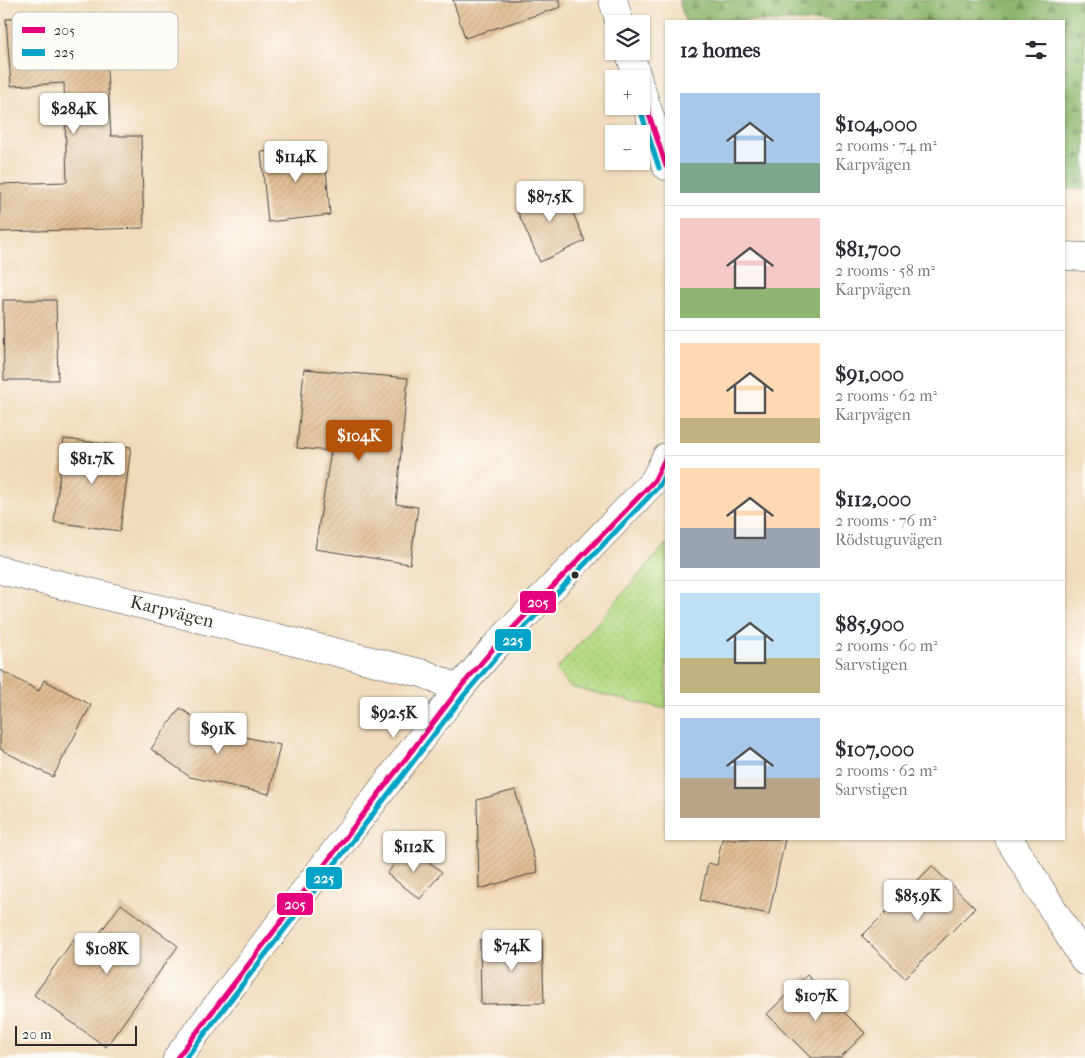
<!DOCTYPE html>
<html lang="en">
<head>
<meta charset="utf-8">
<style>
  body { margin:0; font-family:"IM FELL French Canon",serif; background:#f2f2f3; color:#2b2b33; height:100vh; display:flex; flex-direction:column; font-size:19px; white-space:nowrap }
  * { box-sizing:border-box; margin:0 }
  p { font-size:16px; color:#7c7c81 }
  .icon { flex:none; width:28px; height:28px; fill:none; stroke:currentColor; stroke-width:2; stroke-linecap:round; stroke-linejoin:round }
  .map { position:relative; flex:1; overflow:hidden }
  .sheet { position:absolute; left:665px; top:20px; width:400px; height:820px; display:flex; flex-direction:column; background:#fff; border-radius:0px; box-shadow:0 1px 4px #0004 }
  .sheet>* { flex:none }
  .tools { position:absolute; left:605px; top:15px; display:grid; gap:10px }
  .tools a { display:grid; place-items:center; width:45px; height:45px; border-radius:0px; background:#fff; box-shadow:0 1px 4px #0004; font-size:25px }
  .scale { position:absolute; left:15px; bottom:12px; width:122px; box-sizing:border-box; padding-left:5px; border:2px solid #2b2b2b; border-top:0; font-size:14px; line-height:18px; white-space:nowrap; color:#2b2b2b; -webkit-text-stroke:4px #fdfcf7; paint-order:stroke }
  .price { position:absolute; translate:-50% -42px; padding:0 11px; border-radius:5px; background:#fff; color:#222; font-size:16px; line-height:32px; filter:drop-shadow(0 1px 2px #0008) }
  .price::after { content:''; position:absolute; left:50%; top:30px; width:15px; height:11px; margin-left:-8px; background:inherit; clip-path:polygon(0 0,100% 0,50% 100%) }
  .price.selected { background:#b45309; color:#fff }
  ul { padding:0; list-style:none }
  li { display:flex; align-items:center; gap:15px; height:125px; padding:0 15px }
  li+li { border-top:1px solid #e1e1e2 }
  li span { display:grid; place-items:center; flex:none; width:140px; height:100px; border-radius:0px; color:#555 }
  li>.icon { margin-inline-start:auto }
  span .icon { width:60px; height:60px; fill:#fffc; stroke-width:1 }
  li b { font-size:21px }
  h2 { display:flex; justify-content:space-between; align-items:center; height:60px; padding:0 15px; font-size:21px }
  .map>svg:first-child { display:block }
  .grass { fill:url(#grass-dots); stroke:#708256 }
  .forest { fill:url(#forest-firs); stroke:#5d724c }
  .building { fill:url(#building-hatch) }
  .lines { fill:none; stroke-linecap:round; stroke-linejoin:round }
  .minor-casing { stroke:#494541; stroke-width:29 }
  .tertiary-casing { stroke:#494541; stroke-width:29 }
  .minor { stroke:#fff; stroke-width:28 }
  .tertiary { stroke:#fff; stroke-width:28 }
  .bus-1-casing { stroke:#fdfcf7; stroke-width:9 }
  .bus-2-casing { stroke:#fdfcf7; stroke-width:9 }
  .bus-1 { stroke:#e5007d; stroke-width:5 }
  .bus-2 { stroke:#02a3c6; stroke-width:5 }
  .bus-dot { fill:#2b2b2b; stroke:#fdfcf7; stroke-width:2 }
  .labels { text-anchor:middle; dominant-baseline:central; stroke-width:4; stroke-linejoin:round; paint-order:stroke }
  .street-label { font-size:18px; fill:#2b2b2b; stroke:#fdfcf7 }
  .key { fill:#fdfcf7; stroke:#bebdba; stroke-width:1 }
  .key-label { font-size:14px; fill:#2b2b2b }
  .line-badge { stroke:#fdfcf7; stroke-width:2 }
  .badge-label { font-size:14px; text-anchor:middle; font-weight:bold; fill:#fff }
</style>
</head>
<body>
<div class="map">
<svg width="1085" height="1058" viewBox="0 0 1085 1058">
  <defs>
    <pattern id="grass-dots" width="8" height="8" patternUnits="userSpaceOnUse" patternTransform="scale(1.25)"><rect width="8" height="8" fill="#b4d880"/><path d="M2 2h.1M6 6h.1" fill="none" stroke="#9bba6f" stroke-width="1.8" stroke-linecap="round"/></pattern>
    <pattern id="forest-firs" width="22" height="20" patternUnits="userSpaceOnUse" patternTransform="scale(1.25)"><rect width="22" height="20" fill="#8fb86e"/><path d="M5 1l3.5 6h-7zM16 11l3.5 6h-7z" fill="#75965b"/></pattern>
    <pattern id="building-hatch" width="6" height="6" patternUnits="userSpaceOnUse" patternTransform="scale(1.25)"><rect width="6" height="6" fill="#e0bc92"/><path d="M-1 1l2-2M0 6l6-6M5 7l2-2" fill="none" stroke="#c0a27e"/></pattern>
  </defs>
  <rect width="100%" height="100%" fill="#fdfcf7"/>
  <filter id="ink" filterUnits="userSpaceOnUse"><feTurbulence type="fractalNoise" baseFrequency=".02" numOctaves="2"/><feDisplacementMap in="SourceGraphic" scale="10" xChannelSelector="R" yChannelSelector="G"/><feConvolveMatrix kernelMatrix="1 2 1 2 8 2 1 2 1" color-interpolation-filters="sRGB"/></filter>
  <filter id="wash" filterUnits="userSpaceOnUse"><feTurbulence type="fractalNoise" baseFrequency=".0096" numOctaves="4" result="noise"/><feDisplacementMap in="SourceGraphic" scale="20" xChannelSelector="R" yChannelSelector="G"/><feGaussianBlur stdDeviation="1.12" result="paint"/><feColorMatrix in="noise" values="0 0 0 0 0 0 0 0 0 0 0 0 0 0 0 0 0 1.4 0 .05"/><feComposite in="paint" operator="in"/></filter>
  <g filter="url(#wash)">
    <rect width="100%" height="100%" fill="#f1dbbc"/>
    <polygon class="grass" points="666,544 666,709 570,687 556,670"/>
    <polygon class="forest" points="679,0 1085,0 1085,189 1064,189 1064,21 685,21"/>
    <g id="blocks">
      <g class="building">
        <polygon points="453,0 560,0 561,7 465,38"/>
        <polygon points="52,16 53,25 104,22 111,136 141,136 144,228 0,232 0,184 67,182 64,83 11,86 6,19"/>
        <polygon points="324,145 330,215 268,222 261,152"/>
        <polygon points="561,185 585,241 540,262 515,206"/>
        <polygon points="3,300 56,300 58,380 4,380"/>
        <polygon points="304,369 408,378 396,504 418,507 410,564 315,549 331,451 297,448"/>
        <polygon points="64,439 131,447 120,531 54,522"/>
        <polygon points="0,670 39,691 44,680 91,705 53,777 0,749"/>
        <polygon points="180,708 211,729 280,745 269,794 190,777 151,749"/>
        <polygon points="515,790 538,872 479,889 477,800"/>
        <polygon points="722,839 785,839 769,914 700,900 708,863 717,865"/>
        <polygon points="408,846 442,872 420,899 387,874"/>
        <polygon points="932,866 975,908 905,978 862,936"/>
        <polygon points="121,904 178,946 106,1047 34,995 74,939 88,949"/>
        <polygon points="542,939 544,1003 481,1004 480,940"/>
        <polygon points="807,975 865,1033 840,1058 811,1058 767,1014"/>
      </g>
    </g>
  </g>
  <g filter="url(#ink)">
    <use href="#blocks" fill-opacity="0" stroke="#494541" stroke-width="1"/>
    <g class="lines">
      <g class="minor-casing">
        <g id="minor">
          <polyline points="1064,256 1085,257"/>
          <polyline points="0,570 425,674 459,689"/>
          <polyline points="1009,839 1085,961"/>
        </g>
      </g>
      <g class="tertiary-casing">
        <g id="tertiary">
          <polyline points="613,0 620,24"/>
          <polyline points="629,51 638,79"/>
          <polyline points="641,89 666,166"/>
          <polyline points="177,1058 459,689 494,648 654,481 666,457"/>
        </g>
      </g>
      <use href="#minor" class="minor"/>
      <use href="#tertiary" class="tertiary"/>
      <g class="bus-1-casing">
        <g id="bus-1">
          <polyline points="641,90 666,166"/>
          <polyline points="177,1058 459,689 494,648 654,481 666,457"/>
        </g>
      </g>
      <g class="bus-2-casing">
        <g id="bus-2">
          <polyline points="639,106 659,168"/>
          <polyline points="186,1058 465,694 500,653 659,486 666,473"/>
        </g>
      </g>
      <use href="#bus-1" class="bus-1"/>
      <use href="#bus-2" class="bus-2"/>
    </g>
  </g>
  <circle class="bus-dot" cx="575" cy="575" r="4.5"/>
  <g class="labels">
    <g class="street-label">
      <text transform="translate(172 612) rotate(14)">Karpvägen</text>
    </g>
  </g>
  <rect x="12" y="12" width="166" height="58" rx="8" class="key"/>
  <rect x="22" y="27" width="23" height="6" fill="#e5007d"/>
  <rect x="22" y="49" width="23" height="7" fill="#02a3c6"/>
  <g class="key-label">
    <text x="54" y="35">205</text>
    <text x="54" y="57">225</text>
  </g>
  <g class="line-badge">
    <rect x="519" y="590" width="38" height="24" rx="5" fill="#e5007d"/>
    <rect x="494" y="628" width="38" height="24" rx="5" fill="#02a3c6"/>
    <rect x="305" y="866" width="38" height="24" rx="5" fill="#02a3c6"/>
    <rect x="276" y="892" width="38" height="24" rx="5" fill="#e5007d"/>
  </g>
  <g class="badge-label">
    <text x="538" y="607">205</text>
    <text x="513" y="645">225</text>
    <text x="324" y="883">225</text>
    <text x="295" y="909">205</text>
  </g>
</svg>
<div class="tools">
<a><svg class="icon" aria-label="layers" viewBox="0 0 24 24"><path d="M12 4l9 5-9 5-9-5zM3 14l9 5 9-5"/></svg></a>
<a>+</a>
<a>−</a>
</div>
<div class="scale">20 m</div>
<b class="price" style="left:74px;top:135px">$284K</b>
<b class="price" style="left:296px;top:183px">$114K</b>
<b class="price" style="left:550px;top:223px">$87.5K</b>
<b class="price selected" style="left:359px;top:462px">$104K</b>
<b class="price" style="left:92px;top:485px">$81.7K</b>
<b class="price" style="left:394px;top:739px">$92.5K</b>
<b class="price" style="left:218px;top:755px">$91K</b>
<b class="price" style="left:414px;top:873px">$112K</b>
<b class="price" style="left:918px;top:922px">$85.9K</b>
<b class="price" style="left:512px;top:972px">$74K</b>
<b class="price" style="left:107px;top:975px">$108K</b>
<b class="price" style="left:816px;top:1022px">$107K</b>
<section class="sheet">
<h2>12 homes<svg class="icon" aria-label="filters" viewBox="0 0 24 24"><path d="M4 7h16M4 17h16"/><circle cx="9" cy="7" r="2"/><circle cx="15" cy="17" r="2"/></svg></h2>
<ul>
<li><span style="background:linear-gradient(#a9c7e8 70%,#7fa58c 0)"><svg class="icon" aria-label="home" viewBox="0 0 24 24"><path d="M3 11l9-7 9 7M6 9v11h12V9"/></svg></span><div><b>$104,000</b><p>2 rooms · 74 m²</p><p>Karpvägen</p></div></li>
<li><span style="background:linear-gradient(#f6c9c9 70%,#8fb573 0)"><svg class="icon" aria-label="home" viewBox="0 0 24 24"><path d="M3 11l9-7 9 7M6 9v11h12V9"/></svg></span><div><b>$81,700</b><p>2 rooms · 58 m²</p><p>Karpvägen</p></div></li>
<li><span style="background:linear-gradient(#ffd9b3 75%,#c2b280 0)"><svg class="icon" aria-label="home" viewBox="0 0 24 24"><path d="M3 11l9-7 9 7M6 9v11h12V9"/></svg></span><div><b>$91,000</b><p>2 rooms · 62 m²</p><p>Karpvägen</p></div></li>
<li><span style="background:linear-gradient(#ffd9b3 60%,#9aa5b1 0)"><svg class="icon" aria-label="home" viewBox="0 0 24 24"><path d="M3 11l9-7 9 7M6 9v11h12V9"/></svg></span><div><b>$112,000</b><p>2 rooms · 76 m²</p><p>Rödstuguvägen</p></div></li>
<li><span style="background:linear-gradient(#bfe0f5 65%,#c2b280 0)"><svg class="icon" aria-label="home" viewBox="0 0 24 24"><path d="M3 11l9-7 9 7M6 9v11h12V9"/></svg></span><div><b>$85,900</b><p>2 rooms · 60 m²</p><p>Sarvstigen</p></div></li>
<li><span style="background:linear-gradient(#a9c7e8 60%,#b9a48a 0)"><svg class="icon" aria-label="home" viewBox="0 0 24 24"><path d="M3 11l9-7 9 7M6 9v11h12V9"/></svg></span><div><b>$107,000</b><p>2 rooms · 62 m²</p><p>Sarvstigen</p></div></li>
</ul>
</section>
</div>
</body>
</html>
